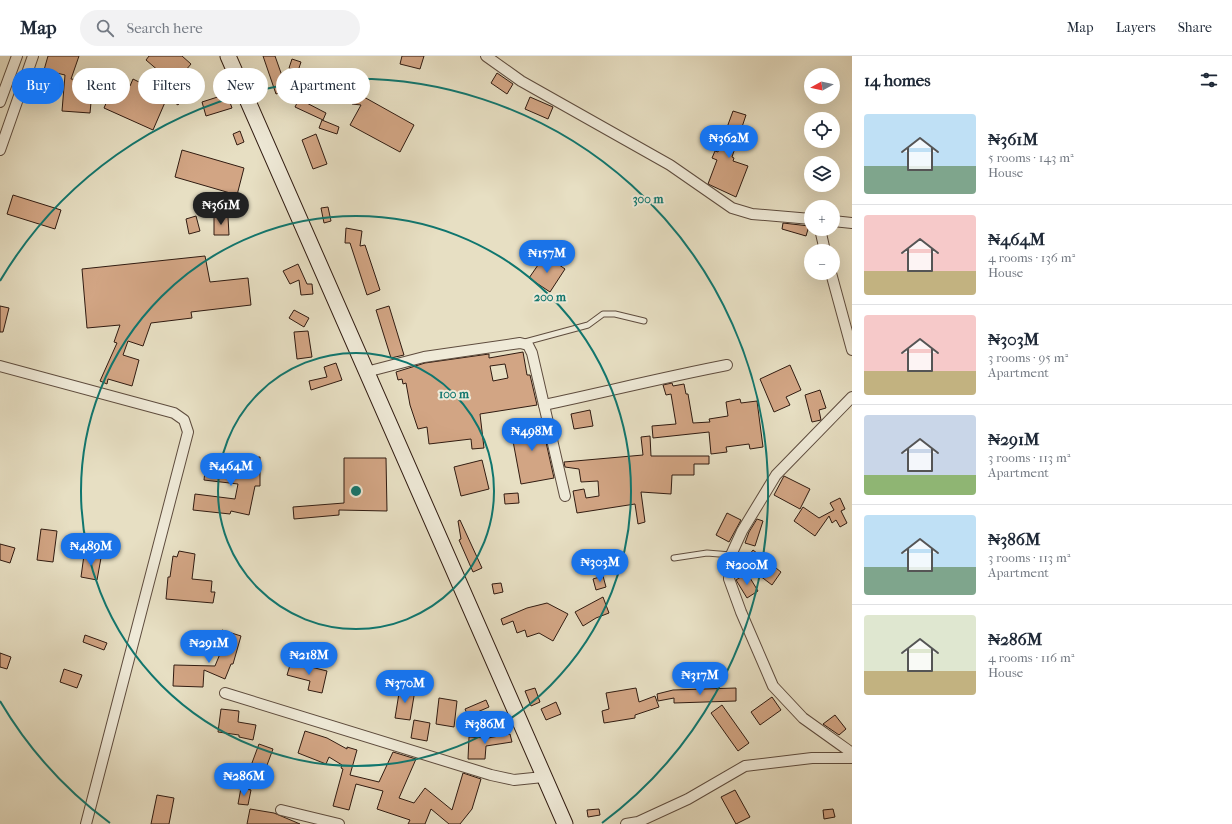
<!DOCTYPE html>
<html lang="en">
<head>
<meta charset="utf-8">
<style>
  body { margin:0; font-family:"IM FELL French Canon",serif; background:#f2f2f3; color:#1f2937; height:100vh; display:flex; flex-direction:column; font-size:15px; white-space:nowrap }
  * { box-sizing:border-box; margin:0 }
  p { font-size:13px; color:#747a83 }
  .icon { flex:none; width:22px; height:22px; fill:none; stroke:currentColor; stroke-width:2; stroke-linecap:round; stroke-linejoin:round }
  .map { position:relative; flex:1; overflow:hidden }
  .side { display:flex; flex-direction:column; background:#fff; width:380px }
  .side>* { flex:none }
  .banner { position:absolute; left:12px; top:12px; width:380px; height:36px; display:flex; gap:8px }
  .needle { width:26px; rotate:262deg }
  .tools { position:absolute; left:804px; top:12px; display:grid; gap:8px }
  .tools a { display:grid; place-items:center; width:36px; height:36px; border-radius:50%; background:#fff; box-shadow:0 4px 16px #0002; font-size:20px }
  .price { position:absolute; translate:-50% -34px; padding:0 9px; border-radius:14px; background:#1a73e8; color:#fff; font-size:13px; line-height:26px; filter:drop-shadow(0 1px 2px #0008) }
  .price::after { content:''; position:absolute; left:50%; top:24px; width:12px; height:9px; margin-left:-6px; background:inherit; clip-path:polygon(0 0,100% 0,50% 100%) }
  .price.active { background:#222; color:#fff }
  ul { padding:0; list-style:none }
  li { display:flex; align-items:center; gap:12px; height:100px; padding:0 12px }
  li+li { border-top:1px solid #e0e1e3 }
  li span { display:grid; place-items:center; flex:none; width:112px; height:80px; border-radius:4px; color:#555 }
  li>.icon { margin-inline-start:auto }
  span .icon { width:48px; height:48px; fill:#fffc; stroke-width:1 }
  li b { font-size:17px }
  h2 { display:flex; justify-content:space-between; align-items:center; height:48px; padding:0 12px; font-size:17px }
  .tag { padding:0 14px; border-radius:18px; background:#fff; box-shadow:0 4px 16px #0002; font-size:14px; line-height:36px }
  .tag.active { background:#1a73e8; color:#fff }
  header { display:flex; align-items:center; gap:24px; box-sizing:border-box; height:56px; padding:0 20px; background:#fff; border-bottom:1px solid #e0e1e3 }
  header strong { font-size:19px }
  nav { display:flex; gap:22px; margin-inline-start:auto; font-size:14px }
  .search { width:280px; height:36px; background:#f2f2f3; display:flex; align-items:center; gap:10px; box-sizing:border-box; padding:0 14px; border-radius:22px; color:#747a83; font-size:15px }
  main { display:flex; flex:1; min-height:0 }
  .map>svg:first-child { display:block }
  .building { fill:#d2a584; stroke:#301b11; fill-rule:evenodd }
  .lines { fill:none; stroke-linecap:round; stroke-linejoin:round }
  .lane-casing { stroke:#5e4c3e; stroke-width:7 }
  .street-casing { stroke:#5e4c3e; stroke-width:12 }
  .secondary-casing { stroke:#301b11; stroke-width:17 }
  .lane { stroke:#efead8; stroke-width:5 }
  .street { stroke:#efead8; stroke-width:10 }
  .secondary { stroke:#efead8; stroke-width:15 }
  .ring { fill:none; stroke:#0f766e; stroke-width:2 }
  .centre { fill:#0f766e; stroke:#efead8; stroke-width:2 }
  .ring-label { font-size:12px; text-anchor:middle; font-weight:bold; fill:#0f766e; stroke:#efead8; stroke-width:4; stroke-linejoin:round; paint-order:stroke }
</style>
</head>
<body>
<header>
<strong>Map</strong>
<div class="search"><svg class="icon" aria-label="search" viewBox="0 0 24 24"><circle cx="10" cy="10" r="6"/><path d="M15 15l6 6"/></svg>Search here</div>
<nav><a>Map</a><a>Layers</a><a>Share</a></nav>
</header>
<main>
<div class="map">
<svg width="852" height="768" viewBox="0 0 852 768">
  <rect width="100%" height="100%" fill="#e7dfc3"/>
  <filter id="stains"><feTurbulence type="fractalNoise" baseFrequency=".005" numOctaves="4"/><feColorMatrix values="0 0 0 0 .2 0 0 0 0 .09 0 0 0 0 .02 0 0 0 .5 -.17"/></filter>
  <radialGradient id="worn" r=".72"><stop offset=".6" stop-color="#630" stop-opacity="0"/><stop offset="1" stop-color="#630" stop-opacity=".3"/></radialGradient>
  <g class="building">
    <polygon points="48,0 79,0 71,23 93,25 90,57 62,55 65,19 44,14"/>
    <polygon points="149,0 182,0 191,8 174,28 146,4"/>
    <polygon points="263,0 275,0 287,34 276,38"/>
    <polygon points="402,0 424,0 420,13 400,8"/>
    <polygon points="292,3 301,6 298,15 289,12"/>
    <polygon points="497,17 513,28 507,38 491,27"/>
    <polygon points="133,23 145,29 143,34 166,44 153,74 104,52 116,24 130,30"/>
    <polygon points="169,30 184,40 178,49 163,39"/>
    <polygon points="355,36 414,69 400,96 350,69 361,49 352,48"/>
    <polygon points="227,38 232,52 206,60 202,46"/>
    <polygon points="530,41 553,51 548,63 525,53"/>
    <polygon points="299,43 326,57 323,64 295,51"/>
    <polygon points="733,55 746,59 732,101 734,102 733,105 748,110 736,141 708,128 717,104 712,102 715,95 718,96"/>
    <polygon points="322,64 339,71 337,78 319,72"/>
    <polygon points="240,75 244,86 237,89 233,78"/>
    <polygon points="316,78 327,108 313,113 302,84"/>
    <polygon points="182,94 244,112 237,139 175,121"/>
    <polygon points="13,139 61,154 55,173 7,158"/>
    <polygon points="328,151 331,165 324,167 321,152"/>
    <polygon points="196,160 200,175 189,178 186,163"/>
    <polygon points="214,161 228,161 229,179 214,179"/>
    <polygon points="783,167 809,170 806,180 782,173"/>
    <polygon points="346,172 362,175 360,190 365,189 380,234 367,239 350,187 345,187"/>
    <polygon points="545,199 565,213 550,236 529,222"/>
    <polygon points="205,200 210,226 248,222 251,249 191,256 192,262 151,267 143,290 128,285 123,299 139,304 132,330 108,323 107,328 100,325 117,287 114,286 120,269 87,272 82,213"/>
    <polygon points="298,208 307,228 312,228 313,238 301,239 299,224 290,228 283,215"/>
    <polygon points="0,250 9,252 3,276 0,276"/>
    <polygon points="389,250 404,299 391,302 376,254"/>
    <polygon points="294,254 309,262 304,271 289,262"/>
    <polygon points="308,275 312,301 297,303 294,276"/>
    <path d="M523 296 527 319H530L537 349 480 358 484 392 472 393 471 383 429 388 427 371 418 373 410 349 406 327 403 328 402 323 398 324 396 316 425 307 489 298V302ZM505 308 508 322 493 325 490 310Z"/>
    <polygon points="336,307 342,324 311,334 309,325 327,321 324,311"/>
    <polygon points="790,309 801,334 786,341 790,349 774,356 760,323"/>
    <polygon points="672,327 673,330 684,328 686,338 688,338 693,367 710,366 709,363 728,360 726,346 740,343 741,347 757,345 763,391 750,393 749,388 726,391 727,396 711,398 709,376 653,382 652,370 676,368 671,338 666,339 663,329"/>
    <polygon points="820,334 826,352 819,354 821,364 812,366 805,339"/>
    <polygon points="590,354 593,370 574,373 571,358"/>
    <polygon points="541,364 554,422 521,428 510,369"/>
    <polygon points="650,380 651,400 709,400 709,408 694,408 694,419 672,419 671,438 641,436 645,466 638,468 635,448 577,457 573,435 584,433 586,442 599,440 598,425 581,426 579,413 565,411 564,406 643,399 641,381"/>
    <polygon points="260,401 260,430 255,430 249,459 231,455 230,458 193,454 195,438 235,443 238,428 204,424 206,406 243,411 243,402"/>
    <polygon points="344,402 386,402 387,455 339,454 339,459 294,463 293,451 344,447"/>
    <polygon points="482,404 489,433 461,440 454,411"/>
    <polygon points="784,420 810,433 800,453 774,439"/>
    <polygon points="518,437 519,447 505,448 504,438"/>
    <polygon points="840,442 845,453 841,455 847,467 840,471 836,464 832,467 829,460 815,480 794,465 803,451 819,462 834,454 830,447"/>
    <polygon points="727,457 741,464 729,486 716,479"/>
    <polygon points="757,463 763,465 755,490 745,487 749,476"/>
    <polygon points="460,464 482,512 473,516 459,484 461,483 458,465"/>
    <polygon points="41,473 57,475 53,506 37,504"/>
    <polygon points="0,488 15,492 10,507 0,504"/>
    <polygon points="753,494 781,516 772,529 743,507"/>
    <polygon points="179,495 195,498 192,523 212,525 211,536 215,536 213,547 166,543 168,521 170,521 173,500 177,501"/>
    <polygon points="84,499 101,502 97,524 81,521"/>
    <polygon points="747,517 758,535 747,542 736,524"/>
    <polygon points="603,520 606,531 596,534 593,523"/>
    <polygon points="501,527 503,536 494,538 492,528"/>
    <polygon points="603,541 609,557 596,562 583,570 575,556"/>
    <polygon points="547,547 568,558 553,585 539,577 527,581 525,574 517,577 513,565 503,569 501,563 527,552"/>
    <polygon points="222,574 241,580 233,608 231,608 225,623 204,614 203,631 173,630 174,609 215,610 222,593 216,592"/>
    <polygon points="85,579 107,587 104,594 83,586"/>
    <polygon points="0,597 11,601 7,613 0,611"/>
    <polygon points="291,606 327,615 322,637 308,634 310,625 287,619"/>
    <polygon points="64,613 82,619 77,632 60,626"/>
    <polygon points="400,631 415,634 410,664 395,662"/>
    <polygon points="535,632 540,646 531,650 525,635"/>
    <polygon points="636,632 639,646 655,640 659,651 635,659 635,662 604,667 602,655 609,653 606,637"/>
    <polygon points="736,632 736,645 674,647 674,642 658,645 657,638 673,634"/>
    <polygon points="772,641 781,654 760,669 751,656"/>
    <polygon points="439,642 457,645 454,671 436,668"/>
    <polygon points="486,644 489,651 468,660 465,653"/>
    <polygon points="556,646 561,658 546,664 541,653"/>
    <polygon points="722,649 749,687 738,695 711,657"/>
    <polygon points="221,653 239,655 238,666 256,669 253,684 239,681 239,679 218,676"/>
    <polygon points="835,659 846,673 839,679 823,668"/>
    <polygon points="414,664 430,667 427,685 411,682"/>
    <polygon points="305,675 327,682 347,693 347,691 357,694 350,719 379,726 393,696 416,703 399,742 414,747 425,732 452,754 463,717 481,723 472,753 460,768 449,768 431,753 425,768 408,768 410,764 377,753 383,735 356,728 349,754 333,750 343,713 341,712 342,709 329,701 326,708 298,697"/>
    <polygon points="510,678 512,686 486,690 485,703 468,703 469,681 488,682"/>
    <polygon points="259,688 273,693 263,720 249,715"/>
    <polygon points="241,732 251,734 248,749 238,748"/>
    <polygon points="735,734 750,761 736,768 721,741"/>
    <polygon points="157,739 174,742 169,768 151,768"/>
    <polygon points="250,753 274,757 300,768 247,768"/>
    <polygon points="599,753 600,759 588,761 587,754"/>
    <polygon points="833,753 835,761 824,763 823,754"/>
  </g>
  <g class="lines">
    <g class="lane-casing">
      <g id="lane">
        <polyline points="525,286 588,269 603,258 615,258 644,265"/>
        <polyline points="674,502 707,497 731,499"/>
      </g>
    </g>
    <g class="street-casing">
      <g id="street">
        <polyline points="486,0 521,25 670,109 732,152 752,158 811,163"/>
        <polyline points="0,46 17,0"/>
        <polyline points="0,94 33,0"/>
        <polyline points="833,165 852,167"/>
        <polyline points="820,173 825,195"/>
        <polyline points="831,217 852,294"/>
        <polyline points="0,310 174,357 184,364 188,376 86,768"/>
        <polyline points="366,316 424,301 520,287 528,289 532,297 565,440"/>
        <polyline points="852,341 776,419 742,475 731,499 729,523 741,556 773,630 803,662 852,697"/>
        <path d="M544 349C605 336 665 321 727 309"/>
        <polyline points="225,637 491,719 514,724 543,721"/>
        <polyline points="281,754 339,768"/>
        <polyline points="626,768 638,766 688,743 745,710 812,702 852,702"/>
      </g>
    </g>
    <g class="secondary-casing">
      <polyline id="secondary" points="228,0 565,768"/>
    </g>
    <use href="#lane" class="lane"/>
    <use href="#street" class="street"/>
    <use href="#secondary" class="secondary"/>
  </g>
  <g class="ring">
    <circle cx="356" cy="435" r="138"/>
    <circle cx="356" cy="435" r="275"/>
    <path d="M110 767A413 413 0 0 1 0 645M0 225A413 413 0 1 1 602 767"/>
  </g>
  <circle cx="356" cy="435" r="6" class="centre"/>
  <g class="ring-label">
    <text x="648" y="147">300 m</text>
    <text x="550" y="245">200 m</text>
    <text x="454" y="342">100 m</text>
  </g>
  <rect width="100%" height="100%" filter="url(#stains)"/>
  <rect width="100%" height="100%" fill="url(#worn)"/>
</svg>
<div class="tools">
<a><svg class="needle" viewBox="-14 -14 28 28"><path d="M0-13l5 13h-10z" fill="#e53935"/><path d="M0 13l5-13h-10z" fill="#747a83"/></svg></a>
<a><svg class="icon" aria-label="locate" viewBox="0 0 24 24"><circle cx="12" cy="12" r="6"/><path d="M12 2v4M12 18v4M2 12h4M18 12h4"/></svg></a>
<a><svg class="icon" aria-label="layers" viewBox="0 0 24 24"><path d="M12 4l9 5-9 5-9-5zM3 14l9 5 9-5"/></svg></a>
<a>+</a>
<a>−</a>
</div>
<b class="price" style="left:729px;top:103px">₦362M</b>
<b class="price active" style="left:221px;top:170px">₦361M</b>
<b class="price" style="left:547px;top:218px">₦157M</b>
<b class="price" style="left:532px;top:396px">₦498M</b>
<b class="price" style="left:231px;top:431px">₦464M</b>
<b class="price" style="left:91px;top:511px">₦489M</b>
<b class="price" style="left:600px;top:527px">₦303M</b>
<b class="price" style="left:747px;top:530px">₦200M</b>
<b class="price" style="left:209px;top:608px">₦291M</b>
<b class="price" style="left:309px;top:620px">₦218M</b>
<b class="price" style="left:700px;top:640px">₦317M</b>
<b class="price" style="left:405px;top:648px">₦370M</b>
<b class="price" style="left:485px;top:689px">₦386M</b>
<b class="price" style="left:244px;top:741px">₦286M</b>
<div class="banner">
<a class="tag active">Buy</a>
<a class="tag">Rent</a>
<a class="tag">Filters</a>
<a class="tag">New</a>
<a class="tag">Apartment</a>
</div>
</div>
<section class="side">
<h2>14 homes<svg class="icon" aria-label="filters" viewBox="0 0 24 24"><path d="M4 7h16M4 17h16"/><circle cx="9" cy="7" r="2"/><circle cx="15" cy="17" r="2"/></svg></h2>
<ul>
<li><span style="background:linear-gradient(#bfe0f5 65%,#7fa58c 0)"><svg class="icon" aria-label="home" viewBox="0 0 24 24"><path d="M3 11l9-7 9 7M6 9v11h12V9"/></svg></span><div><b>₦361M</b><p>5 rooms · 143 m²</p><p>House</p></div></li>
<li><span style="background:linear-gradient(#f6c9c9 70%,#c2b280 0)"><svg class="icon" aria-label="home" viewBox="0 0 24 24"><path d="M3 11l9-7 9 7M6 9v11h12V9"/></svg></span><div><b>₦464M</b><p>4 rooms · 136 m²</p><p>House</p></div></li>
<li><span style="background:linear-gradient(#f6c9c9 70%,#c2b280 0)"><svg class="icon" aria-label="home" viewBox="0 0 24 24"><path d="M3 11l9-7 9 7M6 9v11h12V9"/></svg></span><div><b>₦303M</b><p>3 rooms · 95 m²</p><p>Apartment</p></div></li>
<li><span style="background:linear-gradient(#c9d6e8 75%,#8fb573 0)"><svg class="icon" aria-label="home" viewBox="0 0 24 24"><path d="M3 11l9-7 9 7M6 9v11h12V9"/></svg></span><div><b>₦291M</b><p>3 rooms · 113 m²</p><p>Apartment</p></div></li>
<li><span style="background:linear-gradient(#bfe0f5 65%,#7fa58c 0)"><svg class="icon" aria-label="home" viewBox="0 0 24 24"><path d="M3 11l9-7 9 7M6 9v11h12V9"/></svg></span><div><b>₦386M</b><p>3 rooms · 113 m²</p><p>Apartment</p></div></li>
<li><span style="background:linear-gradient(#dfe7d0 70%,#c2b280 0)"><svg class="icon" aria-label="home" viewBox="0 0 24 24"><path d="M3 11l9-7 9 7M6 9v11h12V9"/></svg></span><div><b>₦286M</b><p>4 rooms · 116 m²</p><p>House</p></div></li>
</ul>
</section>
</main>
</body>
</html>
